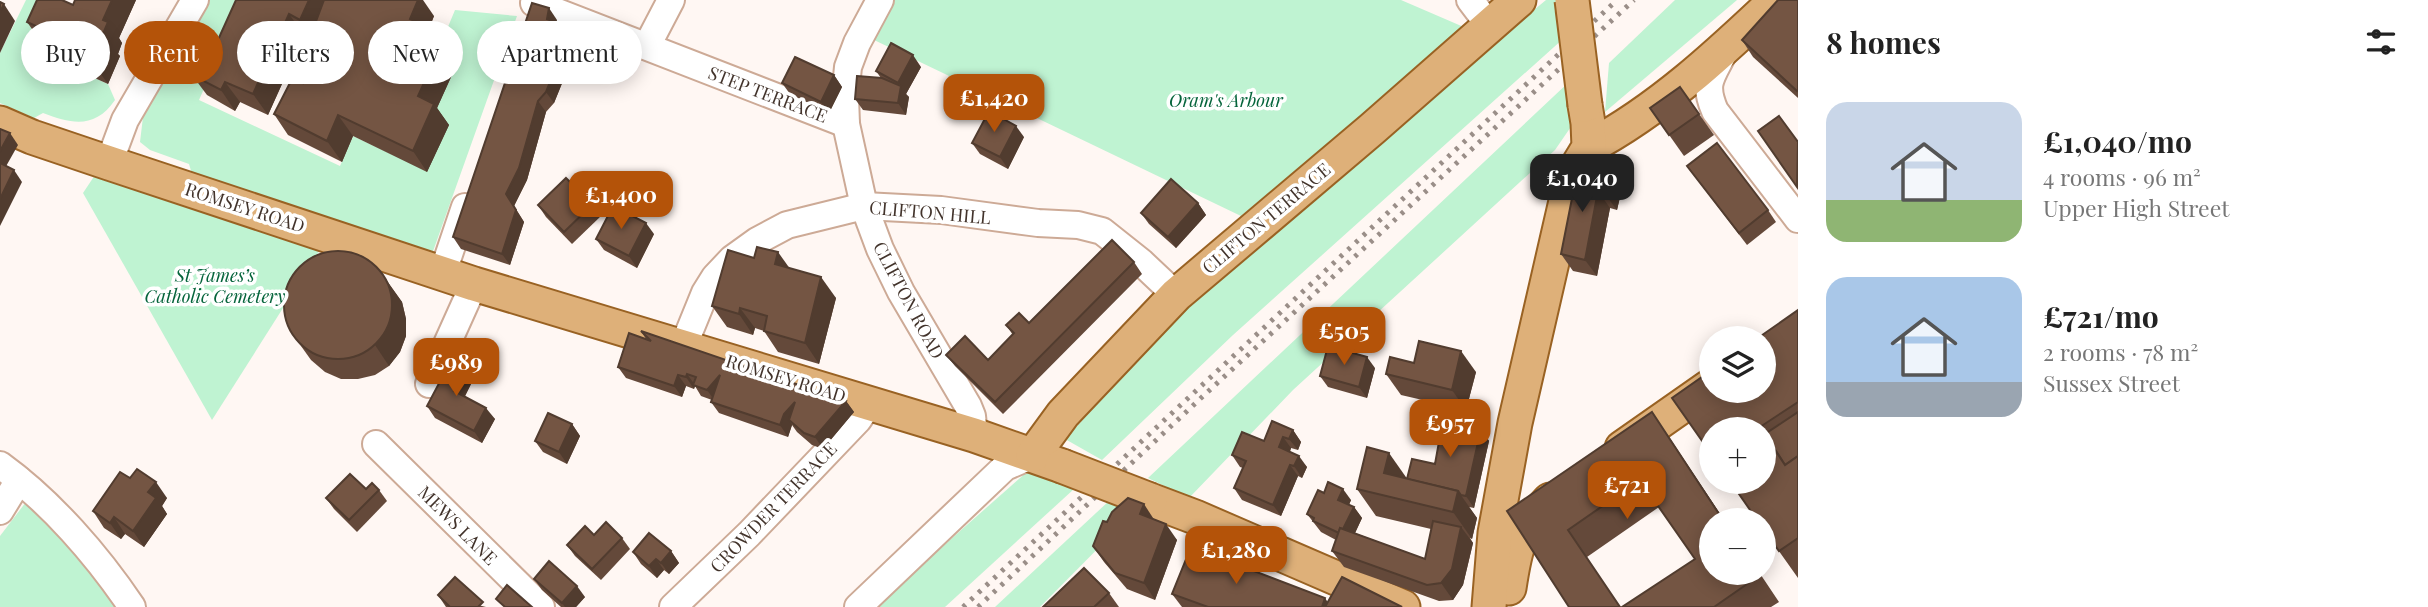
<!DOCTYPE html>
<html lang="en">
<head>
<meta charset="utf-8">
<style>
  body { margin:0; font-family:"Playfair Display",serif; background:#f6f6f6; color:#222; height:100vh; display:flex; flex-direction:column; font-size:26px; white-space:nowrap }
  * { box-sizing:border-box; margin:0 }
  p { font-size:23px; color:#767676 }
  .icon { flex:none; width:38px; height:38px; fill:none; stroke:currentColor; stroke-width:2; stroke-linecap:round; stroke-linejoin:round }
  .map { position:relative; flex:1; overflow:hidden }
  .details { display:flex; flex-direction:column; background:#fff; width:630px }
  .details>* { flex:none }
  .hud { position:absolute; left:21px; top:21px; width:665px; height:63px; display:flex; gap:14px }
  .buttons { position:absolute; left:1699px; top:326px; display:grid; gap:14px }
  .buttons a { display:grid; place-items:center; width:77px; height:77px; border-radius:50%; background:#fff; box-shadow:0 4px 18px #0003; font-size:35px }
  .price { position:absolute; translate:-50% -60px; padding:0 16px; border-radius:14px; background:#b45309; color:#fff; font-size:23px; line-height:46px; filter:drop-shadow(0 2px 4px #0008) }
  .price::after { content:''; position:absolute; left:50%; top:42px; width:21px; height:16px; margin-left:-10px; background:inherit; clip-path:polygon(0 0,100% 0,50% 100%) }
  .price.selected { background:#222; color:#fff }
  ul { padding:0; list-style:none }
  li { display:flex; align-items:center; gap:21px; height:175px; padding:0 28px }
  li span { display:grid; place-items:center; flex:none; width:196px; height:140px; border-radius:21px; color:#555 }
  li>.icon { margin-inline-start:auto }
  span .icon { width:84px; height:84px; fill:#fffc; stroke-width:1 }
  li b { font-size:30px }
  h2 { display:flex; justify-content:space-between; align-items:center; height:84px; padding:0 28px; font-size:30px }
  .chip { padding:0 24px; border-radius:32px; background:#fff; box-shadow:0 4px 18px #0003; font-size:24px; line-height:63px }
  .chip.selected { background:#b45309; color:#fff }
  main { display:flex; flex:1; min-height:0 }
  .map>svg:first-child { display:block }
  .green { fill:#bff3d2 }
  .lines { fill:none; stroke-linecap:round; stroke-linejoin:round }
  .minor-casing { stroke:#cdaa96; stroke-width:30 }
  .major-casing { stroke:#996223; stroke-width:37 }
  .minor { stroke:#fff; stroke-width:26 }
  .major { stroke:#deb079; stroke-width:33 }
  .rail { stroke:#9a8e88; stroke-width:5; stroke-dasharray:3.5 7; stroke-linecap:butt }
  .major-bridge-casing { stroke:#996223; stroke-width:37; stroke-linecap:butt }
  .major-bridge { stroke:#deb079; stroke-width:33 }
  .wall { fill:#64493a }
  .shaded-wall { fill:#513c2f }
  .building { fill:#745543; stroke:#513c2f; stroke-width:2 }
  .labels { text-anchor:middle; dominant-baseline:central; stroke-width:7; stroke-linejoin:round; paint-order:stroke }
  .street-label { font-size:18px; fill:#42332b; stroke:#fff }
  .park-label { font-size:18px; font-style:italic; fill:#05643b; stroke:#fff }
</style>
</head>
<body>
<main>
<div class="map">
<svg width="1798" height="607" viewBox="0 0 1798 607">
  <rect width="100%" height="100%" fill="#fff7f3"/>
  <g class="green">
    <path d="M26 0H44L26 42 70 67 108 84 115 100C95 129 72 124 43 113L34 118 0 103V53Z"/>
    <polygon points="202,0 243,0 199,100 340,166 353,136 427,171 432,117 461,56 440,46 455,10 517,16 432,254 192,174 189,164 150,150 140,142 143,117"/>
    <polygon points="893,0 1401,0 1466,28 1241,216 872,39"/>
    <polygon points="1546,0 1558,0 1564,38 1233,335 1102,460 1065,439 1222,269"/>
    <polygon points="1675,0 1737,0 1605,112 1609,63"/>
    <polygon points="1570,81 1577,118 1555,150 1293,390 1189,498 1148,478"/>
    <polygon points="95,175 323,245 212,420 83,193"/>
    <polygon points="1028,471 1054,472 1074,489 945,607 874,607"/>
    <polygon points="1110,500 1136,510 1040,607 995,607"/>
    <polygon points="26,502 80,557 116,607 0,607 0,536"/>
  </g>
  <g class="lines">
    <g class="minor-casing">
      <g id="minor">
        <polyline points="880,0 857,43 848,67 845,97 846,124 864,206 880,249 901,292 968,406 972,416 974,435"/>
        <polyline points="1470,0 1489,25"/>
        <polyline points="534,3 846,124"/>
        <polyline points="647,46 671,0"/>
        <path d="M1724 52C1711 78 1703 83 1715 111L1798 219"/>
        <polyline points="109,163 125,120 195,0"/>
        <polyline points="443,272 465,207"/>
        <polyline points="683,347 705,293 715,277 732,259 757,241 787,225 864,206 941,210 1038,223 1078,225 1102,231 1141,262 1176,295"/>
        <polyline points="429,384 474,284"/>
        <polyline points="376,444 541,607"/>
        <path d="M0 465C51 502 97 555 132 607"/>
        <polyline points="0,511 19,480"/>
        <polyline points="673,607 749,534 858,420 869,404"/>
        <polyline points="858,607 1005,467 1033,455"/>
      </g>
    </g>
    <g class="major-casing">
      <g id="major">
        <polyline points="0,123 32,137 109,163 474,284 974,435 1062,466"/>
        <path d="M1589 147C1659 110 1719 54 1776 0"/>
        <polyline points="1622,448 1712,385"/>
        <polyline points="1033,455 1063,414 1176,295 1372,129 1519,0"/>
        <polyline points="1150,500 1195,517 1403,607"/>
        <path d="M1509 588C1516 542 1518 534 1550 500"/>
        <polyline points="1489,607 1495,533 1515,423 1572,175 1589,147 1588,123 1585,105"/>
      </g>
    </g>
    <use href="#minor" class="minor"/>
    <use href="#major" class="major"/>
    <g class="rail">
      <polyline points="963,607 1617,0"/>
      <polyline points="978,607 1201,398 1634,0"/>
    </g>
    <g class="major-bridge-casing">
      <g id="major-bridge">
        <polyline points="1572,0 1585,105"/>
        <polyline points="1062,466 1150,500"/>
      </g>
    </g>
    <use href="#major-bridge" class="major-bridge"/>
  </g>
  <g class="wall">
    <polygon points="75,0 136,0 119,38 122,43 118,54 120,56 108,84 70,67 59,50 42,43 27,22 73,5"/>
    <polygon points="236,0 434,16 430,27 446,35 461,55 437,108 449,125 427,172 353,136 342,162 288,135 274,114 303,83 324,36 320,30 315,40 304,35 268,115 240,102 235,111 207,95 192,75 213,51"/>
    <polygon points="1798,0 1798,98 1753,57 1742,40"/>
    <polygon points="557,20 557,22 572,28 580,39 554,103 546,112 527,180 514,206 524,222 510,265 461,249 453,237"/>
    <polygon points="921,67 906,94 909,97 906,115 863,110 855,99 881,78 876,71"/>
    <polygon points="834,75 842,87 829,113 790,94 782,83"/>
    <polygon points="1680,87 1714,135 1684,156 1650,108"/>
    <polygon points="1024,137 1008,169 980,154 972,143"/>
    <polygon points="1687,166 1768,210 1776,222 1747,245"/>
    <polygon points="1578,168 1609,181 1620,197 1617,210 1610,208 1597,276 1573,271 1561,254"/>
    <polygon points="1198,203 1206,215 1176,248 1149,224 1141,213"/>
    <polygon points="593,204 601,216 572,244 546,217 538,205"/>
    <polygon points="654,234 637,268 604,250 596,239"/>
    <polygon points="1134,262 1142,274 1003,414 955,366 946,355 988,360 1013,335 1006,325 1029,323"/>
    <polygon points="377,267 402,302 406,319 406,336 400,352 389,366 375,375 358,379 341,379 325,372 311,360 296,339"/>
    <polygon points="789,268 836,298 819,364 778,352 764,331 755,328 753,335 727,327 712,306"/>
    <polygon points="1798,310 1798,578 1764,530 1764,429 1712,429"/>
    <polygon points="641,331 846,401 854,412 823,449 812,445 797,432 792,425 788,437 719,413 711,402 712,400 701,396 695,386 694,389 686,386 682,397 626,378 618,367 646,339"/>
    <polygon points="1414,363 1476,372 1466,410 1401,395 1386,374"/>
    <polygon points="1375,368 1367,398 1328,387 1320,376"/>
    <polygon points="475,376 465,396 495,419 482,443 435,418 427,406"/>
    <polygon points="1652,412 1779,602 1771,607 1622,607 1695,559 1659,507 1587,557 1507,511"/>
    <polygon points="572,424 580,436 567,464 543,452 535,441"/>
    <polygon points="1481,429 1489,441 1474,508 1469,507 1477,518 1472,539 1470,538 1473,543 1463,585 1453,600 1439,601 1344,567 1332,551 1336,540 1321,532 1307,514 1324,493 1351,500 1349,505 1354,507 1362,518 1355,533 1425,559 1431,529 1376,516 1357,489 1407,479 1435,464"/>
    <polygon points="1293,430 1301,442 1298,450 1291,448 1290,452 1307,467 1302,478 1298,476 1281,516 1242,500 1234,488 1243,468 1240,467 1232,455"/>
    <polygon points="130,478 167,498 162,506 167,514 144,547 125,534 121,539 104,528 93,511"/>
    <polygon points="366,489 379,490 387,501 357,532 334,509 326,498"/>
    <polygon points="1155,520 1177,540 1155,600 1127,589 1104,562 1093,546 1107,522"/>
    <polygon points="594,535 622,538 630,549 601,580 575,556 567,545"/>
    <polygon points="671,551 679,563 669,574 664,570 657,578 641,564 633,552"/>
    <polygon points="534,579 585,597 576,607 561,607 542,590"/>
    <polygon points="1109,593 1119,607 1043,607"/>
    <polygon points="1172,594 1328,602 1402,607 1182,607"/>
    <polygon points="438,595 486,607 446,607"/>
  </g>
  <g class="shaded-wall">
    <polygon points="112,0 136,0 119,38 122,43 118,54 120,56 108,84 93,63 103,20"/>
    <polygon points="309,0 330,0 315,24 320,30 315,40 300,20"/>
    <polygon points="418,0 423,0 434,16 424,39 410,19"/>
    <polygon points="4,4 15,21 0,53 0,12"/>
    <polygon points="549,8 557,20 555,30 547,19"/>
    <polygon points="289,14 304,35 268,115 253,94"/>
    <polygon points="572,28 580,39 554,103 546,92"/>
    <polygon points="446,35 461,55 437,108 449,125 427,172 413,151 418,96"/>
    <polygon points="913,55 921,67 906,94 909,97 906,115 898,103 901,86 898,83"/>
    <polygon points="834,75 842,87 829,113 821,102"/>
    <polygon points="225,82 240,102 235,111 221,90"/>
    <polygon points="538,101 546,112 527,180 514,206 524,222 510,265 502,254 506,194"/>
    <polygon points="338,115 353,136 342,162 327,141"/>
    <polygon points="1016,126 1024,137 1008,169 1000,157"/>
    <polygon points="10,133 18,145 0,177 0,151"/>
    <polygon points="14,170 22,182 0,226 0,199"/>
    <polygon points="1609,181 1620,197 1617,210 1605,194"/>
    <polygon points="1598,191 1610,208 1597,276 1585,260"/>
    <polygon points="1198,203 1206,215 1176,248 1168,237"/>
    <polygon points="646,223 654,234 637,268 629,256"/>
    <polygon points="778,252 793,273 775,264"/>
    <polygon points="821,277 836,298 819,364 805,343"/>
    <polygon points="387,281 402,302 406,319 406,336 400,352 389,366 375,345"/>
    <polygon points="740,308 755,328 753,335 739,314"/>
    <polygon points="1461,351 1476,372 1466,410 1452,390"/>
    <polygon points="1367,357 1375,368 1367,398 1359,387"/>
    <polygon points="467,365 475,376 462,402 454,391"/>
    <polygon points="687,374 695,385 693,385 695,386 694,389 686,377"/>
    <polygon points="678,375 686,386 682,397 674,386"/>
    <polygon points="720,375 715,401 707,390"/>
    <polygon points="846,401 854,412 823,449 815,437"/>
    <polygon points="795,402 789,420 792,425 788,437 780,425 784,414"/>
    <polygon points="486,408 495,419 482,443 474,431"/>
    <polygon points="1652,412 1671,440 1724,520 1723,520"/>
    <polygon points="572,424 580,436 567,464 559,452"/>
    <polygon points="1481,429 1489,441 1474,508 1466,496"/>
    <polygon points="1293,430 1301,442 1298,450 1289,439"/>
    <polygon points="1283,437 1291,448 1287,459 1279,447"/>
    <polygon points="1389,453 1408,480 1384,473"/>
    <polygon points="1299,456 1307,467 1302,478 1294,466"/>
    <polygon points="1290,465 1298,476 1281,516 1273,505"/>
    <polygon points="156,482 167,498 162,506 167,514 144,547 133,531 148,492"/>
    <polygon points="1343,489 1351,500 1346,511 1338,500"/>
    <polygon points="1458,491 1477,518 1472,539 1453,512"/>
    <polygon points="1144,504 1155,521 1140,514"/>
    <polygon points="1354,507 1362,518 1349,546 1341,534"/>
    <polygon points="114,517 125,534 121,539 110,523"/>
    <polygon points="1166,524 1177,540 1155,600 1144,583"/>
    <polygon points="1461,527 1473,543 1463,585 1453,600 1441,583"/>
    <polygon points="671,551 679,563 669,574 661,563"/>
    <polygon points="656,559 664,570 657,578 649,566"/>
    <polygon points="577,586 585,597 576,607 565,607 562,603"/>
    <polygon points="1325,598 1331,607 1322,607"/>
  </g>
  <g class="building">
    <polygon points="37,0 62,0 73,5 75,0 112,0 103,20 108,22 103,34 105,36 93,63 56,46 60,37 27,22"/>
    <polygon points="236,0 309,0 300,20 289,14 253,94 225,82 221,90 192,75 204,48 213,51"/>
    <polygon points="324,0 418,0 410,19 446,35 418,96 434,104 413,151 338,115 327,141 274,114 293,77 303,83 326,32 315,24"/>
    <polygon points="1778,0 1798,0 1798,90 1797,91 1742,40"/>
    <polygon points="0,2 4,4 0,12"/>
    <polygon points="532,3 549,8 547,19 572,28 546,92 538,101 519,168 506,194 516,210 502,254 453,237"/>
    <polygon points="891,43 913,55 898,83 876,71"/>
    <polygon points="795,57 834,75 821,102 782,83"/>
    <polygon points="857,76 882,78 901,86 898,103 855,99"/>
    <polygon points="1680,87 1699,114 1669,135 1650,108"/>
    <polygon points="989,111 1016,126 1000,157 972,143"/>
    <polygon points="1779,116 1798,142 1797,187 1758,131"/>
    <polygon points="0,129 10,133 0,151"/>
    <polygon points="1717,143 1768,210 1739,233 1687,166"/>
    <polygon points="0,163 14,170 0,199"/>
    <polygon points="1578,168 1609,181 1605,194 1598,191 1585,260 1561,254"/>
    <polygon points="566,178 593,204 564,232 538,205"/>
    <polygon points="1171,179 1198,203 1168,237 1141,213"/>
    <polygon points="613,206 646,223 629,256 596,239"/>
    <polygon points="1112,240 1134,262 995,402 946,355 965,336 988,360 1014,333 1006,325 1019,313 1029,323"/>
    <polygon points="757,247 778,252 775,264 821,277 805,343 764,331 767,316 740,308 739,314 712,306 728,250 754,258"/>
    <circle cx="338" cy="305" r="54"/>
    <polygon points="1798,310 1798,402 1760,427 1761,429 1712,429 1712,455 1672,398 1712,370 1712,390 1764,390 1764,338 1758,338"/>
    <polygon points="641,331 846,401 815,437 804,433 789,420 795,402 784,414 780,425 711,402 720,375 707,390 693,385 696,377 687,374 686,377 678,375 674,386 618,367 629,333 651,341"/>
    <polygon points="1419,341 1461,351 1452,390 1386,374 1390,357 1414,363"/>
    <polygon points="1328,346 1367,357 1359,387 1320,376"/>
    <polygon points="453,357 467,365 454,391 486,408 474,431 427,406"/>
    <polygon points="1652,412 1723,520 1712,520 1712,572 1758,572 1760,575 1714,607 1622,607 1695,559 1640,480 1568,530 1620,607 1569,607 1507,511"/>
    <polygon points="1798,412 1798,456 1785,465 1765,434"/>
    <polygon points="548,413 572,424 559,452 535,441"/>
    <polygon points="1443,420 1481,429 1466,496 1461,495 1458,491 1407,479 1412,459 1435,464"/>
    <polygon points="1272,421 1293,430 1289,439 1283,437 1279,447 1299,456 1294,466 1290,465 1273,505 1234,488 1246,461 1232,455 1242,432 1264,441"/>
    <polygon points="1764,433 1785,465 1798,456 1798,538 1779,551 1764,530 1764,520 1757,520 1730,481 1764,481"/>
    <polygon points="1367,447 1389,453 1384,473 1458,491 1453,512 1357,489"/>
    <polygon points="137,469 156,482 148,492 156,498 133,531 114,517 110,523 93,511 120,472 130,478"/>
    <polygon points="350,474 366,489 372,483 379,490 349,520 326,498"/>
    <polygon points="1328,482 1343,489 1338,500 1354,507 1343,529 1340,528 1339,533 1313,521 1314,518 1307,514 1318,490 1324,493"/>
    <polygon points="1128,498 1144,504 1140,514 1166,524 1144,583 1115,573 1093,546 1103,521 1107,522 1112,512"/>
    <polygon points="1433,521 1461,527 1452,569 1441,583 1427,585 1332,551 1340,528 1425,559"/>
    <polygon points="606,522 622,538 592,569 567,545 585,526 594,535"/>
    <polygon points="649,533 671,551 661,563 656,559 649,566 633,552"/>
    <polygon points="1191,547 1325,598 1322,607 1208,607 1172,594"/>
    <polygon points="549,561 577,586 562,603 534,579"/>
    <polygon points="1084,568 1109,593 1094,607 1043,607"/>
    <polygon points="455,577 483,602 478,607 450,607 438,595"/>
    <polygon points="1342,577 1402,607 1325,607"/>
    <polygon points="507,585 532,607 505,607 496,599"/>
  </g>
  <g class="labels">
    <g class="street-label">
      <text transform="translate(768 94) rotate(21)">STEP TERRACE</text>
      <text transform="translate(245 207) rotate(18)">ROMSEY ROAD</text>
      <text transform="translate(930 212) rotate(5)">CLIFTON HILL</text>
      <text transform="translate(1266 218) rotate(-40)">CLIFTON TERRACE</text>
      <text transform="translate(909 300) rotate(62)">CLIFTON ROAD</text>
      <text transform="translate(786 378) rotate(17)">ROMSEY ROAD</text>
      <text transform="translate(773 507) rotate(-46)">CROWDER TERRACE</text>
      <text transform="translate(458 525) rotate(45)">MEWS LANE</text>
    </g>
    <g class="park-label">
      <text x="1226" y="100">Oram's Arbour</text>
      <text x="215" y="275">St James’s<tspan x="215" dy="21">Catholic Cemetery</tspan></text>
    </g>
  </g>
</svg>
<div class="buttons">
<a><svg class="icon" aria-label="layers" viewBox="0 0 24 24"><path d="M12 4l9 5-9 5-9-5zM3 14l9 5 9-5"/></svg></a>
<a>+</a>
<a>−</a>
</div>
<b class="price" style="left:994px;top:134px">£1,420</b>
<b class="price selected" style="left:1582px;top:214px">£1,040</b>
<b class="price" style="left:621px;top:231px">£1,400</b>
<b class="price" style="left:1344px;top:367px">£505</b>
<b class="price" style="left:456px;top:398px">£989</b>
<b class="price" style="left:1450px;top:459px">£957</b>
<b class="price" style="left:1627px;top:521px">£721</b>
<b class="price" style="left:1236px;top:586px">£1,280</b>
<div class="hud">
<a class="chip">Buy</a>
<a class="chip selected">Rent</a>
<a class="chip">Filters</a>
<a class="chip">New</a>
<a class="chip">Apartment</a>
</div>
</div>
<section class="details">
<h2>8 homes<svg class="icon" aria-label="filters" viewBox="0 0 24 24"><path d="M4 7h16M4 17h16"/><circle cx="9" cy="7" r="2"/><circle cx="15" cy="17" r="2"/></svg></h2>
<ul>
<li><span style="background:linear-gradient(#c9d6e8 70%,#8fb573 0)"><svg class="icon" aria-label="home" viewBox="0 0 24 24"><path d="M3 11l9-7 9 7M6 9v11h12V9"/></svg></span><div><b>£1,040/mo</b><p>4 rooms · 96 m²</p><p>Upper High Street</p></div></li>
<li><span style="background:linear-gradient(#a9c7e8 75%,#9aa5b1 0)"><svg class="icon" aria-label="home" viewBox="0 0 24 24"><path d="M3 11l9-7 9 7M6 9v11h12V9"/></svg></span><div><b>£721/mo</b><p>2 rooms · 78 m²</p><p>Sussex Street</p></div></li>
</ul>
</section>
</main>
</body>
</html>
